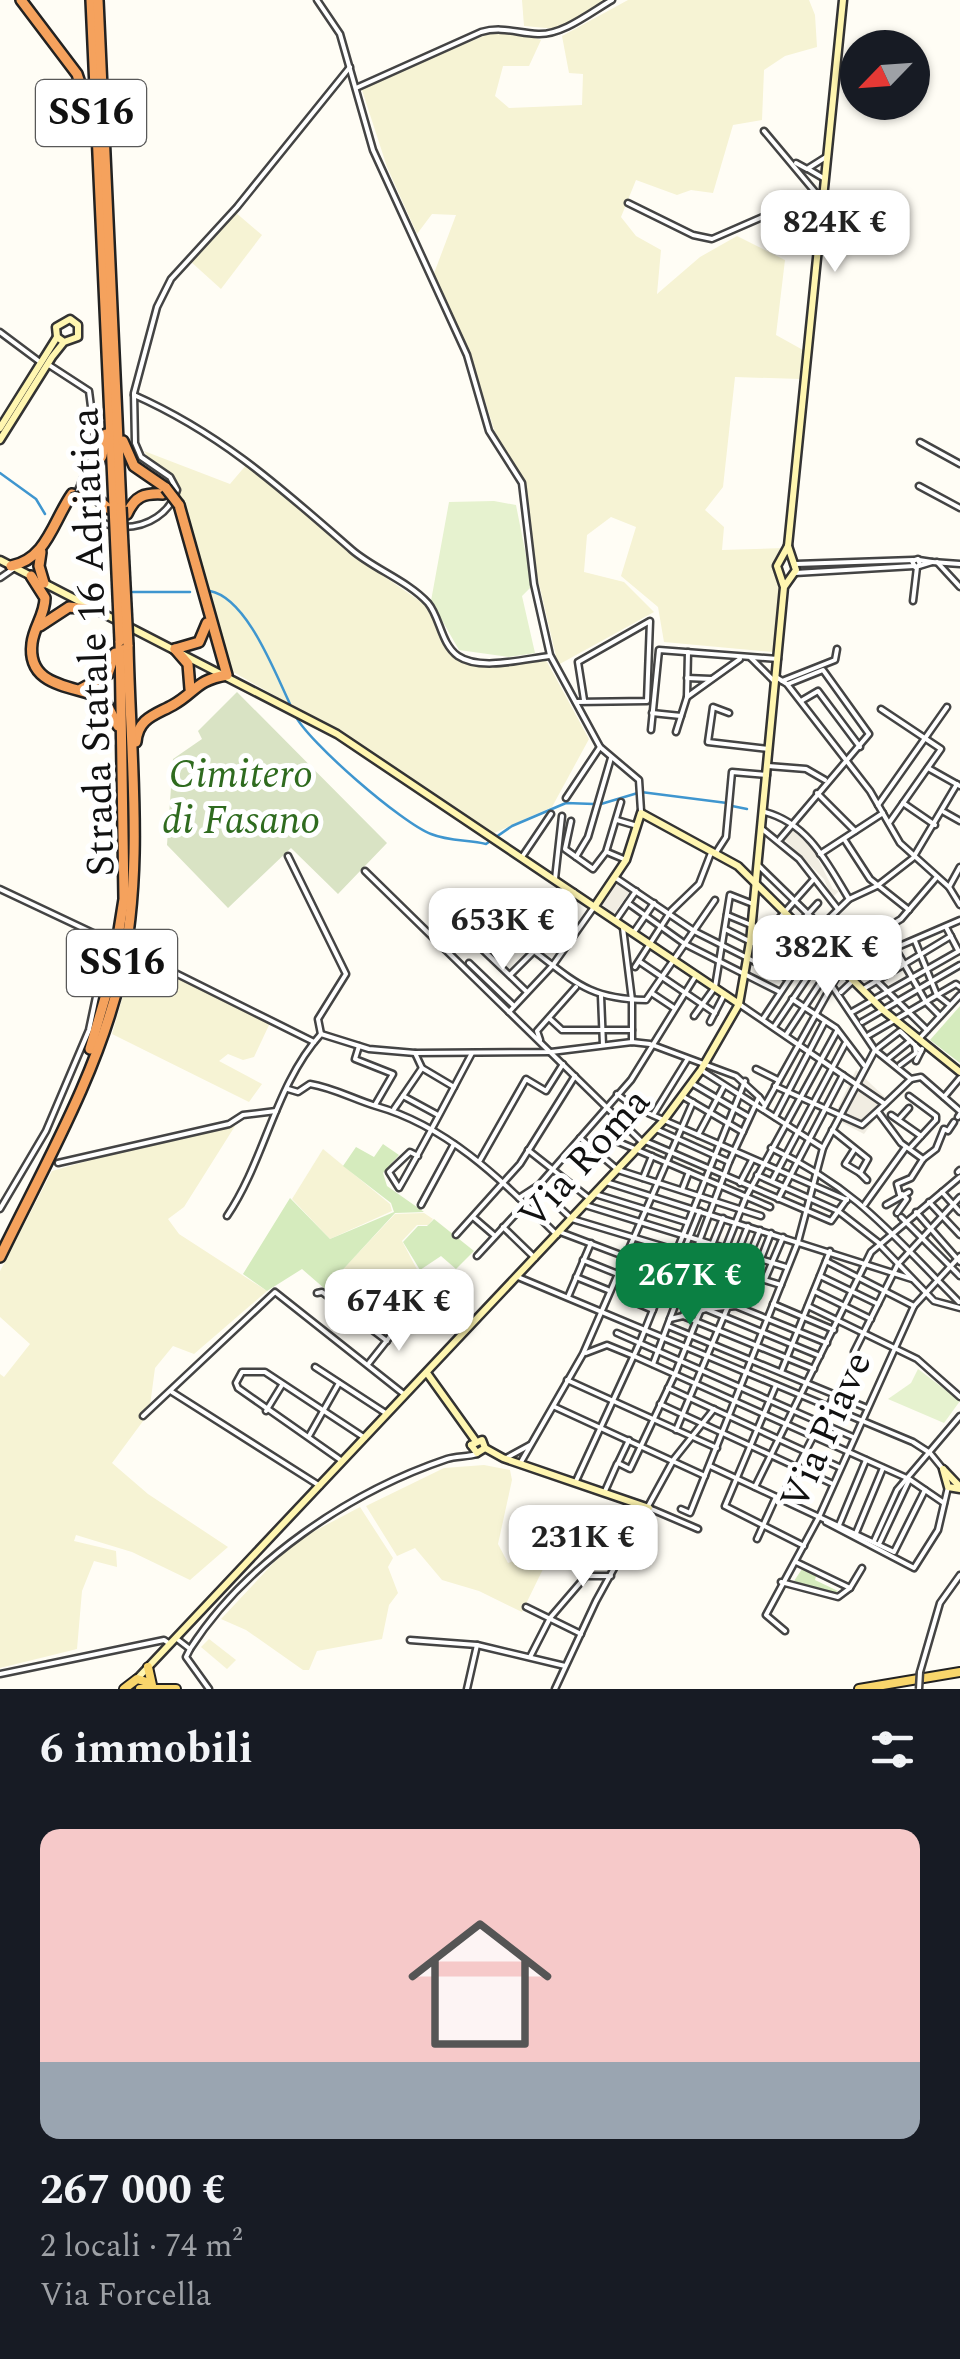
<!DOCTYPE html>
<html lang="it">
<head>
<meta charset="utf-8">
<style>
  body { margin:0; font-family:Spectral,serif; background:#20242c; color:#f1f3f6; height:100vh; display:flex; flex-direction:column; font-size:38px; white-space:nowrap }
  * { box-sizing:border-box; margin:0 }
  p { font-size:32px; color:#9ea1a6 }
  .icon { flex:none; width:55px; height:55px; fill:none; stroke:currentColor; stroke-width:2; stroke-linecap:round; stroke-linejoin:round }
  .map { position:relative; height:1689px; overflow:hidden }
  .drawer { display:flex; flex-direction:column; background:#171b24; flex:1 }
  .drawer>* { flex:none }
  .needle { width:65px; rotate:245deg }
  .fabs { position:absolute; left:840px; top:30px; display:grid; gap:20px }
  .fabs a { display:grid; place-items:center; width:90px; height:90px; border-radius:50%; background:#171b24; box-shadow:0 2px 8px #0004; font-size:50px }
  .price { position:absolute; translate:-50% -85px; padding:0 22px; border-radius:20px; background:#fff; color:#222; font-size:32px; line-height:65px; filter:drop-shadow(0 2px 5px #0008) }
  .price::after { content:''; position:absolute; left:50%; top:60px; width:30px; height:22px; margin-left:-15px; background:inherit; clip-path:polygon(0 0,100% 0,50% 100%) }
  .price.current { background:#0b8043; color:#fff }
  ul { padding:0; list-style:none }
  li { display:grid; align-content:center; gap:20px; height:530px; padding:0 40px }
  li span { display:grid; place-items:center; height:310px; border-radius:20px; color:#555 }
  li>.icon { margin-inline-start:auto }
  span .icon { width:180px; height:180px; fill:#fffc; stroke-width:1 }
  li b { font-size:42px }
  h2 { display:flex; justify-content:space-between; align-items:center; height:120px; padding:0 40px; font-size:42px }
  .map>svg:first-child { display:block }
  .farmland { fill:#f6f3d4 }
  .green { fill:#d5ebbd }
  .cemetery { fill:#d9e3c4 }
  .pitch { fill:#e6f2cf }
  .plaza { fill:#f1ede2 }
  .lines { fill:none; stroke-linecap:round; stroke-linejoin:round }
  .stream { stroke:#3f96cf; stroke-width:2.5 }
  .street-casing { stroke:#444; stroke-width:9 }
  .secondary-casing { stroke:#333; stroke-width:11 }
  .primary-casing { stroke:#222; stroke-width:12 }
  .highway-casing { stroke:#222; stroke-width:14 }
  .street { stroke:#fff; stroke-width:4 }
  .secondary { stroke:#fff6b0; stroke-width:6 }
  .primary { stroke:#f9d66b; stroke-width:8 }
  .highway { stroke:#f5a25d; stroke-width:9 }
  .street-bridge-casing { stroke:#444; stroke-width:9; stroke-linecap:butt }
  .highway-bridge-casing { stroke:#222; stroke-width:14; stroke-linecap:butt }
  .street-bridge { stroke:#fff; stroke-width:4 }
  .highway-bridge { stroke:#f5a25d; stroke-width:9 }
  .labels { text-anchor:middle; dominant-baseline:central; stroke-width:10; stroke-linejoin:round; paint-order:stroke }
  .shield { fill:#fff; stroke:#585858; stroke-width:2.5 }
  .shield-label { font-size:38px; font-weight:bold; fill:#111 }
  .street-label { font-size:40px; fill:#111; stroke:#fff }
  .park-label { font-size:40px; font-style:italic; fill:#2f6b1f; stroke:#fff }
</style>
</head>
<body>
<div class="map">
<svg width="960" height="1689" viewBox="0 0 960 1689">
  <rect width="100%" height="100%" fill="#fffdf5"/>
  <g class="farmland">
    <polygon points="522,0 606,0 557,29 524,26"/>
    <polygon points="628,0 809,0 815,15 817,47 785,56 764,70 762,120 733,125 713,193 691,190 677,195 636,180 621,217 636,236 661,250 657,294 700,257 737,236 785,260 776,335 803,350 801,379 735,377 723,487 705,510 724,527 722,550 784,548 775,647 773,652 664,642 658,607 621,576 636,527 611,517 587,535 584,572 624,582 654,612 558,665 537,575 525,483 496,436 476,372 433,276 456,215 432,214 417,234 387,167 361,87 503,28 541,40 529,66 503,66 495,96 509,108 582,105 583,74 569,73 562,36"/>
    <polygon points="235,212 262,235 221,289 190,261"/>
    <polygon points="144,451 230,484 247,464 291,496 349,552 424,604 454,656 475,664 546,660 589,739 552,807 490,835 353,740 228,669 175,477 151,462"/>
    <polygon points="134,957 270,1023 254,1057 243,1060 228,1054 219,1061 262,1084 249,1102 112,1034"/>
    <polygon points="235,1126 184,1207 168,1219 179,1234 267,1291 194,1354 173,1346 155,1368 149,1413 112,1463 148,1494 228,1547 190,1580 132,1552 76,1535 74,1541 116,1551 117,1567 94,1561 82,1591 77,1649 0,1668 0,1374 4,1377 30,1344 0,1317 0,1271 52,1171 182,1134"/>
    <polygon points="323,1149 390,1204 392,1211 330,1239 292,1199"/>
    <polygon points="424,1213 433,1219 428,1225 417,1225 402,1241 420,1275 399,1282 402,1313 397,1325 386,1320 377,1324 337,1299 353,1281 342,1271 346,1266 395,1214"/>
    <polygon points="484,1465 510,1470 512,1480 498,1544 508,1563 524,1557 541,1560 544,1567 522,1612 479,1591 442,1580 415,1548 397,1556 366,1506 444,1468"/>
    <polygon points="360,1507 393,1558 388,1567 398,1593 389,1605 382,1639 317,1651 309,1670 303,1670 246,1630 221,1619 280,1556 309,1534"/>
    <polygon points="209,1639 236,1660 227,1669 201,1647"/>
  </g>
  <g class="green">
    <polygon points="960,1006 960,1063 930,1040"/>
    <polygon points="383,1144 399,1155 383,1173 387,1186 424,1212 395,1213 325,1289 302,1269 267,1291 243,1274 290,1198 330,1239 394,1212 391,1203 343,1166 356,1147 374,1157"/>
    <polygon points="434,1219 474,1251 456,1269 441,1256 420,1270 403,1242 418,1226 427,1226"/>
    <polygon points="802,1569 816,1576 815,1580 838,1591 833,1594 794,1581"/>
  </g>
  <polygon class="cemetery" points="237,692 387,843 338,894 291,848 228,908 167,845 173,759 202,739 198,731"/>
  <g class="pitch">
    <polygon points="494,501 516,505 532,586 522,596 535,653 509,657 459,650 431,601 449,502"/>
    <polygon points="918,1369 960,1401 944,1423 888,1399 911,1383"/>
  </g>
  <g class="plaza">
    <polygon points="792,829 813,849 833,889 839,891 832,898 824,879 785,840"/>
    <polygon points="615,880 631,890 613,915 600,902 607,899"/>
    <polygon points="856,1070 888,1100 864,1134 833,1118"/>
  </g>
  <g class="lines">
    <g class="stream">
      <polyline points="0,473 36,499 45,514"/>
      <path d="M210 591C247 598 275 673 290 704"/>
      <polyline points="133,592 190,592"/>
      <path d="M295 715C307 741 403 824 431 834 448 841 468 840 486 844L512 826 566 803 594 804"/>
      <polyline points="601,804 641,792 727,803"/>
      <polyline points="732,806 747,809"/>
    </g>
    <g class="street-casing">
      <g id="street">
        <polyline points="317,0 340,34 373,150 467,355 489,431 522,483 534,584 550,655 600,747 639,780 641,811"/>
        <path d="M356 88 481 32C502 26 517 33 538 34 563 35 591 12 612 0"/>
        <polyline points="764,131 821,199"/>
        <polyline points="796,163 807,169 826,157"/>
        <polyline points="808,169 825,179"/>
        <polyline points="628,203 693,235 712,239 767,215 792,226 821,229"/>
        <polyline points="0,332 40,362"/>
        <polyline points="49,365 89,391 96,446 77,493 92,519 115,527"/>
        <path d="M134 395C222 434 281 488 352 550 374 569 408 581 428 603 440 617 441 644 458 656 480 671 524 659 549 656"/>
        <polyline points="920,442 960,464"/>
        <polyline points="919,486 960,508"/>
        <path d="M124 527C148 527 170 513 177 490L170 477 141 457 135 443 134 393 157 307 171 279 237 207 350 67"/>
        <polygon points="918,559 920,565 915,567 912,561"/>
        <polyline points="932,562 960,564"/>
        <polyline points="937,562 960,587"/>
        <polyline points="796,564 913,560"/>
        <polyline points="919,566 932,562 919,560"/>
        <polyline points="795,573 914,566"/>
        <polyline points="0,578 13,569"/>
        <polyline points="913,601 917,567"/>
        <polyline points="751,658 773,680"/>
        <polyline points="776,677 787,684 870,791 900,843 949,887 960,905"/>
        <polyline points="687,678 711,679"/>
        <polyline points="782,681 835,660 837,649"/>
        <polyline points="687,697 740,659"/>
        <polyline points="801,701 818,691 860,747"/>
        <polyline points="576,702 647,701 650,621 578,662 584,700"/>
        <polyline points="881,709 941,749 889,823"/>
        <polyline points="652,713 681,716"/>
        <polyline points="729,713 713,707 708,742 769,749"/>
        <polyline points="651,730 659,650 778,659"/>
        <polyline points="676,732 687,697 688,652"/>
        <polyline points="768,766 806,769 825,780"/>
        <polyline points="928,768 960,786"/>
        <polyline points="817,793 855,831"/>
        <polyline points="566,798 600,747"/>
        <polyline points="903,803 935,825"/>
        <polyline points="878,805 947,707"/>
        <path d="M765 812C809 824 827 863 849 899"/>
        <polyline points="944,812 960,821"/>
        <polyline points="617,820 634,825"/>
        <polyline points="571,821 565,849 593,869 606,852 621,802"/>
        <polyline points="761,828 799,859 838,909"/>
        <polyline points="780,839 869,734 823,670 788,684"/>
        <polyline points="844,839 870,879 909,910"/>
        <polyline points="717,851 726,837 732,772 767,775"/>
        <polyline points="607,852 626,860"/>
        <polyline points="820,854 883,813"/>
        <polyline points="288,856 346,974 318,1019 321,1034"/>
        <polyline points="522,857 551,814"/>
        <polyline points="576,857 588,837 611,758"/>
        <polyline points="759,866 927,1030"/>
        <polyline points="365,871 643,1143"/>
        <polyline points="616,878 694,931 789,979"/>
        <polyline points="555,879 562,816"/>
        <polyline points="949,887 960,867"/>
        <polyline points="0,889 108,940 89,1030 46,1131 0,1209"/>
        <polyline points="628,903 685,944 780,992"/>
        <polyline points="727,915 785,939 804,956"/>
        <polyline points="616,920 636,891"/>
        <polyline points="946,927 958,950"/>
        <polyline points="623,928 632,1000 632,1042"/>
        <polyline points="725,929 797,965"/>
        <polyline points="634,932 654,903"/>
        <polyline points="767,932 814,879"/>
        <polyline points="809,938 849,899 877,886 913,858 957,784"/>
        <polyline points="785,939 818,903"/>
        <polyline points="915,941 937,995 950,1005"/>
        <polyline points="895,948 926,1002 940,1016"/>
        <polyline points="482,949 527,992"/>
        <polyline points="129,950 314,1042"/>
        <polyline points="808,950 875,1050 911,1079"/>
        <path d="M534 951C576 983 590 999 646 1000L715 900"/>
        <polyline points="640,962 715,1013"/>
        <polyline points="469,963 514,1006"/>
        <polyline points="635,967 671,911 699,884 711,853"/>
        <polyline points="510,975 534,951 574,892"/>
        <polyline points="865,988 951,936"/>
        <polyline points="841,992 881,954 960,920"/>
        <polyline points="653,994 674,1008"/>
        <polyline points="601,996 603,1045"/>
        <polyline points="792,999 836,1028 864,1065"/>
        <polyline points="739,1004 885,1104 862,1125 775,1086"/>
        <polyline points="509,1012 553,965 594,907"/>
        <polyline points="852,1012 959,951"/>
        <polyline points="694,1016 715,987 730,895 753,904"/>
        <polyline points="549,1018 562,1030 632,1030"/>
        <polyline points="763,1019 810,948"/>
        <polyline points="710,1022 724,995"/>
        <polyline points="862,1022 960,965"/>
        <polyline points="774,1027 834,938"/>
        <polyline points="321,1034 369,1049 415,1053 551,1052 632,1042 650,1044 736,1076 759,1097"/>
        <polyline points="786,1035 844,947"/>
        <polyline points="869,1035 956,984 960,987"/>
        <polyline points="919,1039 960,995"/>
        <polyline points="540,1040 537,1031 576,987"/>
        <polyline points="359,1046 355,1059 393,1074 375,1105"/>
        <polyline points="878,1048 900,1031 921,1051"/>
        <polyline points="415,1053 422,1068 454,1087"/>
        <polyline points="889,1058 910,1041"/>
        <polyline points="916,1061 922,1049"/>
        <polyline points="900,1065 916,1053 915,1045"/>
        <polyline points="756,1069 778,1080"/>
        <polyline points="701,1070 823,1148"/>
        <polyline points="911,1079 921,1077 960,1111"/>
        <polyline points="693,1084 749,1117"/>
        <path d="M288 1089 298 1092 310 1084C334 1088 353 1099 376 1106 450 1127 503 1182 557 1235"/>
        <polyline points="617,1094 634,1107 847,1200"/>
        <polyline points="403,1096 438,1115"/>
        <polyline points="682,1096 743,1132"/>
        <polyline points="909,1096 936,1116 936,1120"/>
        <polyline points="944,1097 960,1078"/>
        <polyline points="886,1103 911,1079"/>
        <polyline points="394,1109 422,1068"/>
        <polyline points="763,1109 841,969 870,938 901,919 936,878"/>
        <polyline points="878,1112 901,1143 923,1159"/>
        <polyline points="653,1115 687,1060"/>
        <polyline points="891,1115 921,1136"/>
        <polyline points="775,1117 825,1021"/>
        <polyline points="958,1117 960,1114"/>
        <polyline points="900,1118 909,1108"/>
        <polyline points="656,1129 729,1162"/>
        <polyline points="832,1130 868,1159 860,1173 845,1164 854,1150"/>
        <polyline points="698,1135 724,1086"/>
        <polyline points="580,1138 618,1170 761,1216"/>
        <polyline points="614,1140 770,1207"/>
        <polyline points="645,1141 831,1221 847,1199"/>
        <polyline points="911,1147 935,1121"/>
        <path d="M771 1148C858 1189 893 1236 959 1302"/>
        <polyline points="528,1150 590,1199"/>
        <path d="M418 1156 410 1152 389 1172 399 1188C425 1143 448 1098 472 1053"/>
        <polyline points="923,1159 936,1149 944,1129 948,1131 954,1122"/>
        <polyline points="480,1160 526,1079 546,1091 563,1064"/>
        <polyline points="58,1163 229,1124 243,1115 276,1111"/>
        <polyline points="958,1172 960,1170"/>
        <polyline points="860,1173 867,1180"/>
        <polyline points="757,1175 838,1211 879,1243"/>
        <polyline points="643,1178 652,1156"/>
        <polyline points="772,1181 845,1044"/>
        <polyline points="606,1182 912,1279"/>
        <polyline points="740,1183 752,1160"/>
        <polyline points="682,1190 689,1172"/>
        <polyline points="942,1192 960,1212"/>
        <polyline points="595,1194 686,1222"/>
        <polyline points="900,1195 897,1184 911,1178 923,1159"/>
        <polyline points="519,1198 539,1185 631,1080 695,977"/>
        <polyline points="778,1199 843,1075"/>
        <polyline points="929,1202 960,1235"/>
        <polyline points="865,1204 906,1147"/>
        <polyline points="421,1205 454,1144"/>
        <polyline points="585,1205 786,1267"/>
        <polyline points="886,1205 909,1192"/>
        <polyline points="559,1207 572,1219 675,1250"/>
        <polyline points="700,1211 674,1275 721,1293"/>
        <polyline points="916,1212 960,1262"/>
        <polyline points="897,1213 907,1199 902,1194"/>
        <path d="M227 1216C265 1160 275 1085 321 1034"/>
        <polyline points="473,1217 495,1236"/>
        <polyline points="901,1217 960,1276"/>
        <polyline points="503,1227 535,1258"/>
        <polyline points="560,1232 674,1275 663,1299 658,1297"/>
        <polyline points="456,1235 520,1164 575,1076"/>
        <polyline points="880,1245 934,1301 960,1308"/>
        <polyline points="682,1255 781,1285"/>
        <polyline points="477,1256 525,1204"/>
        <polyline points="583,1260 660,1291"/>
        <polyline points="826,1261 914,1306"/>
        <polyline points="641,1262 649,1244"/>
        <polyline points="820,1276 878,1304"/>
        <polyline points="518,1277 913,1442 930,1453 943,1469"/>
        <polyline points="576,1277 608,1290"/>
        <polyline points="765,1279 783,1237"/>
        <polyline points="814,1291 871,1319"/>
        <polyline points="317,1293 322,1292 387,1341"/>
        <polyline points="568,1297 591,1243"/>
        <polyline points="634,1302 653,1310"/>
        <polyline points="773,1304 834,1330"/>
        <polyline points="808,1306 917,1359 960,1397"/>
        <polyline points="742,1307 771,1233"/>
        <polyline points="715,1308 748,1226"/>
        <polyline points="706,1309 736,1306 827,1343"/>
        <polyline points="683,1316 706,1309 820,1356"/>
        <polyline points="683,1316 723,1218"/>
        <polyline points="670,1319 683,1316 814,1369"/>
        <polyline points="668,1326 867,1408"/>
        <polyline points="617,1333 853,1437"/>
        <polyline points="854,1352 898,1264 960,1197"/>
        <polyline points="586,1353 607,1345 634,1356 909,1479 944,1503"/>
        <polyline points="369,1363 400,1324"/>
        <polyline points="653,1364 729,1162 759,1097 765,1105"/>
        <polyline points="315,1367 387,1414"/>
        <polyline points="781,1372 830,1251"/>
        <polyline points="567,1380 717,1448"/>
        <polyline points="776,1385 725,1506 804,1546"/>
        <polyline points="668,1388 839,1467"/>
        <polyline points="172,1392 320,1486"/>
        <polyline points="660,1404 833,1484"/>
        <polyline points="555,1407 705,1476"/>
        <polyline points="266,1411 282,1385"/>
        <polyline points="143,1416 275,1292 405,1395"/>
        <polyline points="676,1430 760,1230"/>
        <polyline points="309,1436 339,1383"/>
        <polyline points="629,1440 618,1463 630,1469 675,1374 746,1197 837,1031"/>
        <polyline points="508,1457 530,1445"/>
        <polyline points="342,1461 238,1388 236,1383 242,1372 265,1372 365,1438"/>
        <polyline points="521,1462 583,1354 693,1102"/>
        <polyline points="710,1466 894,1552 925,1490"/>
        <polyline points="576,1481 640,1342 745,1081"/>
        <polyline points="755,1487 871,1252 960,1177"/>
        <polyline points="605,1491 617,1464"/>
        <polyline points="781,1499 835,1394"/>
        <polyline points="649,1508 698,1529"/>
        <polyline points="681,1509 690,1513 798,1242 823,1148 875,1050"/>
        <polyline points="826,1522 914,1568 938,1530 948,1487"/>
        <polyline points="839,1525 866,1460"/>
        <polyline points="856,1533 883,1468"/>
        <polyline points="757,1539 776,1497"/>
        <polyline points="874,1541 897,1490 960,1416"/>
        <polyline points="879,1544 909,1480"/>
        <polyline points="796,1562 850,1588"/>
        <polyline points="781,1582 838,1597 850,1588 862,1568"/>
        <polyline points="526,1607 581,1634"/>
        <polyline points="785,1631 766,1615 819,1517 914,1306 960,1256"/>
        <polyline points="177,1639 190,1649 186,1657 209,1689"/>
        <polyline points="410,1640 477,1645 565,1666"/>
        <path d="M190 1649C246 1562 349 1492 447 1459 456 1456 467 1457 477 1454"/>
        <polyline points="530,1657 550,1618 586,1576 611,1576"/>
        <polyline points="920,1672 940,1603 960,1575"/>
        <polyline points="0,1674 164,1640 170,1644"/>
        <polyline points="467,1689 477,1645"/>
        <polyline points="555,1689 596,1601 674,1459 714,1409"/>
      </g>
    </g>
    <g class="secondary-casing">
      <g id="secondary">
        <polyline points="0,428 57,337"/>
        <polyline points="0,440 52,357 64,342 78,337 78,325 70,319 56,327 57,337 64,342"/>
        <polyline points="788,546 843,0"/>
        <polyline points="0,560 33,577"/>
        <polyline points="44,583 337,734 739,1004"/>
        <polyline points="595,906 626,860 641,813 738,866 883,1010 960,1072"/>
        <polyline points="427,1373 475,1440"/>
        <polyline points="471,1445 482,1440 485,1448 503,1458 649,1508"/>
        <polyline points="471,1445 477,1453 485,1448"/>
        <polyline points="943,1469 948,1487 960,1489"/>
        <polyline points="944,1470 960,1487"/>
        <polyline points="135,1681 664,1120 701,1070 739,1004 750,942 784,587 796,570 788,546 777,566 784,587"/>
      </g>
    </g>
    <g class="primary-casing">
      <g id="primary">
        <polyline points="148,1667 152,1685"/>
        <polyline points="124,1689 137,1679 150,1683"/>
        <polyline points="140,1689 176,1689"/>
        <polyline points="859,1689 960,1672"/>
      </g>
    </g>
    <g class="highway-casing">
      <g id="highway">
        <polyline points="21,0 77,74 94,125"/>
        <polyline points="91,0 114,506"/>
        <polyline points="98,0 121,507"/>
        <polyline points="123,441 134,466 166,488"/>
        <polyline points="84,484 102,456 106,434"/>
        <polyline points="92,494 109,509"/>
        <path d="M127 514C135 496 144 493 163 494"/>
        <polyline points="41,552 39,566 44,583"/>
        <path d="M11 566C47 559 53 521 72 494"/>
        <path d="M31 576 45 598C45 615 34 626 32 643 26 689 77 685 104 699L118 726"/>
        <polyline points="40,626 69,607 95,610"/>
        <polyline points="175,649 199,642 207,623"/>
        <polyline points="175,649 188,664 190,689"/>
        <polyline points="81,689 108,674 115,653"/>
        <path d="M136 742C138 718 155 715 173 705 196 692 196 680 227 675L179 505"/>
        <polyline points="90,1049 112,974 124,899 120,641"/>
        <path d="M0 1257C43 1168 97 1075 120 978 145 869 130 755 128 645"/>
      </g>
    </g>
    <use href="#street" class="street"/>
    <use href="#secondary" class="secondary"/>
    <use href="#primary" class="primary"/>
    <use href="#highway" class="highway"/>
    <g class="street-bridge-casing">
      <polyline id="street-bridge" points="919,1689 920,1672"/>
    </g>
    <g class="highway-bridge-casing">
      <g id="highway-bridge">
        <polyline points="166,488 179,505"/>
        <polyline points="72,499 92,494"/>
        <polyline points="114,506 120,641"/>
        <polyline points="121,507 128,645"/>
      </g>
    </g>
    <use href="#street-bridge" class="street-bridge"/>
    <use href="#highway-bridge" class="highway-bridge"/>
  </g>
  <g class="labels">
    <g class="shield">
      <rect x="36" y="80" width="110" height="66" rx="8"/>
      <rect x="67" y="930" width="110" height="66" rx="8"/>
    </g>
    <g class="shield-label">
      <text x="91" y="113">SS16</text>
      <text x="122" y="963">SS16</text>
    </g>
    <g class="street-label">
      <text transform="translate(94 642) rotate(-92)">Strada Statale 16 Adriatica</text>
      <text transform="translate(585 1159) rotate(-48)">Via Roma</text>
      <text transform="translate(827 1431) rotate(-66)">Via Piave</text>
    </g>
    <g class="park-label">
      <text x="241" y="775">Cimitero<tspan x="241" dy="46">di Fasano</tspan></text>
    </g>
  </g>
</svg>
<div class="fabs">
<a><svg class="needle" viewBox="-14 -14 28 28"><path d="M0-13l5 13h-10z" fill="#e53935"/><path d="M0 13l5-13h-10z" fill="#9ea1a6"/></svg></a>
</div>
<b class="price" style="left:835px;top:275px">824K €</b>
<b class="price" style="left:503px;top:973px">653K €</b>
<b class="price" style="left:827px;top:1000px">382K €</b>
<b class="price current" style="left:690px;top:1328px">267K €</b>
<b class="price" style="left:399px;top:1354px">674K €</b>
<b class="price" style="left:583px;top:1590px">231K €</b>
</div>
<section class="drawer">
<h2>6 immobili<svg class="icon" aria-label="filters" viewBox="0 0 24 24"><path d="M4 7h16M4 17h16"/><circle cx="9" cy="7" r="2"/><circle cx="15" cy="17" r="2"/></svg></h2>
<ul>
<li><span style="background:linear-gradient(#f6c9c9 75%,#9aa5b1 0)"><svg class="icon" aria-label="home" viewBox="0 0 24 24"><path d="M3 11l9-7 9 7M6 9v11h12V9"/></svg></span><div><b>267 000 €</b><p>2 locali · 74 m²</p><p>Via Forcella</p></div></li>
</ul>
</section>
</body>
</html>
